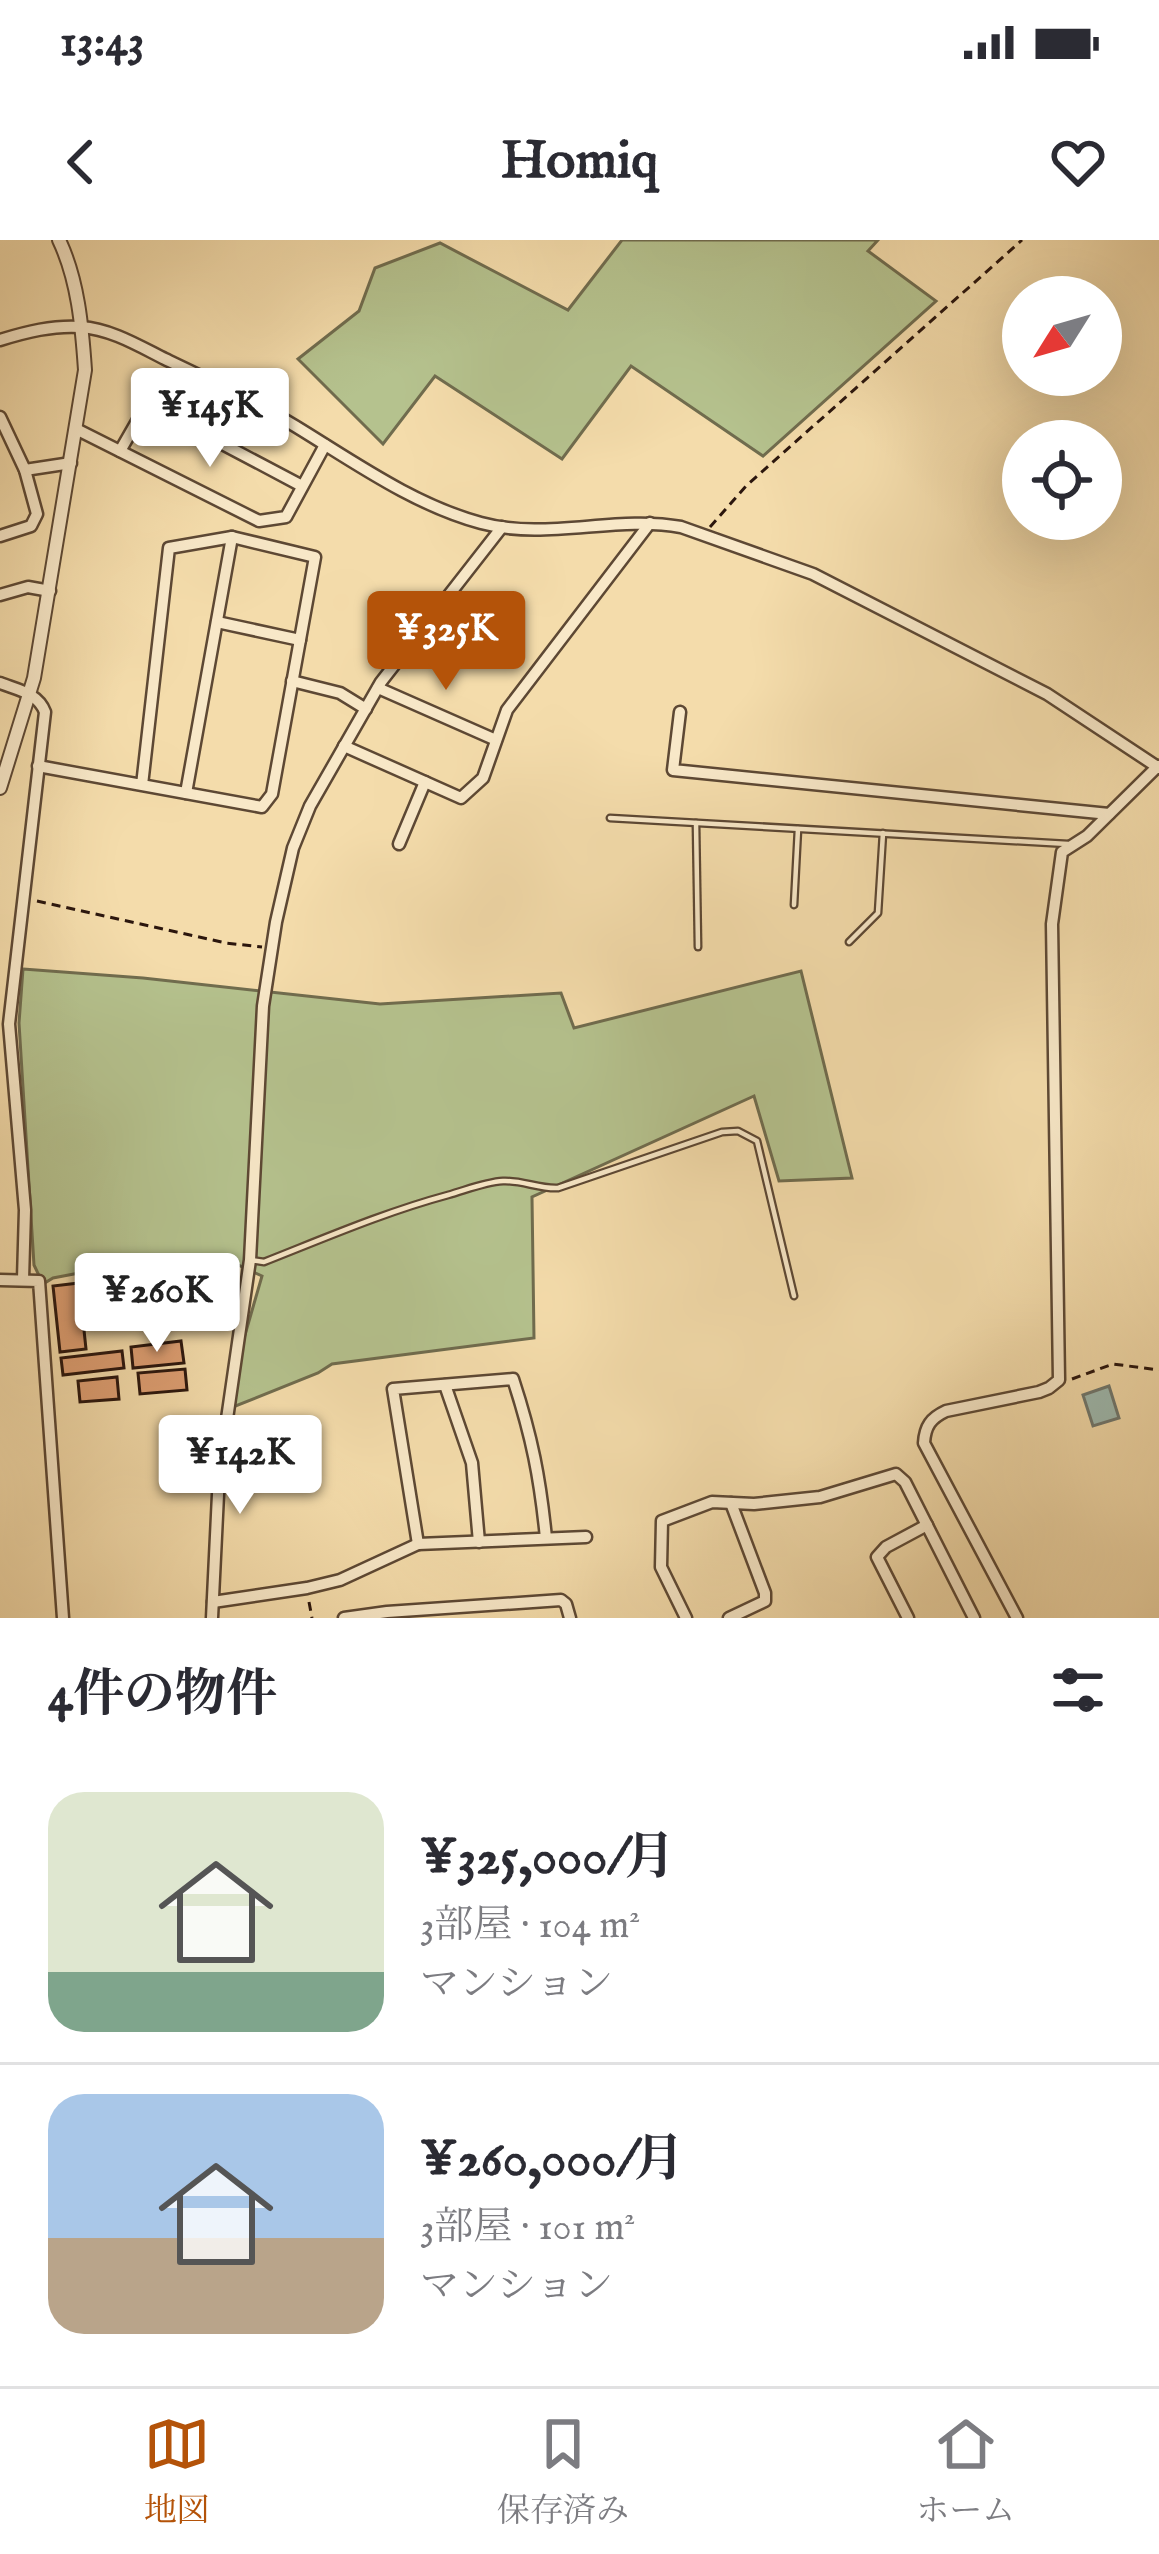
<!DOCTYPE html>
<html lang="ja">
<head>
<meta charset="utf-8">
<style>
  body { margin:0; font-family:"IM FELL English","Noto Serif JP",serif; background:#f2f2f3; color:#2b2b33; height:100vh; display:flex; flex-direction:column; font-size:45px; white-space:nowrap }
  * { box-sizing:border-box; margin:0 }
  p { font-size:39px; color:#7c7c81 }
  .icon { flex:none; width:66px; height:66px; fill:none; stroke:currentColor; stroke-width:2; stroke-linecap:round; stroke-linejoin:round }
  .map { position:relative; height:1378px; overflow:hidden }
  .panel { display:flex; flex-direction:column; background:#fff; flex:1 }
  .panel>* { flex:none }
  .needle { width:78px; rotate:233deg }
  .buttons { position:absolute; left:1002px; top:36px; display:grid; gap:24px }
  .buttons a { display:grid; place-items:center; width:120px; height:120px; border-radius:50%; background:#fff; box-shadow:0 12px 48px #0002; font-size:60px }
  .price { position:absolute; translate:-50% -102px; padding:0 27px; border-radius:12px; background:#fff; color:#222; font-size:39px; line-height:78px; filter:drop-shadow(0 3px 6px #0008) }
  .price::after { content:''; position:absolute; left:50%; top:72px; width:36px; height:27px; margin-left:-18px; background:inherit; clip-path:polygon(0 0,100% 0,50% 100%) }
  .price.selected { background:#b45309; color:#fff }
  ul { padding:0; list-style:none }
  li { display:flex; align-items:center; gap:36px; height:300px; padding:0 48px }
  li+li { border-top:3px solid #e1e1e2 }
  li span { display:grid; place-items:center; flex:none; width:336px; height:240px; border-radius:36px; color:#555 }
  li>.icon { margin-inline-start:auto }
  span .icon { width:144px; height:144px; fill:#fffc; stroke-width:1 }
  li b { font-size:51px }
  h2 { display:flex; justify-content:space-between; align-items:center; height:144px; padding:0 48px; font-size:51px }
  .status { display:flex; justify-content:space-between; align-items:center; height:84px; padding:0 60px; background:#fff; direction:ltr }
  .status svg { height:33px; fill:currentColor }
  header { display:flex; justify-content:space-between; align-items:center; height:156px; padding:0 48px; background:#fff; font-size:54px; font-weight:700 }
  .tabs { display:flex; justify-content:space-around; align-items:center; height:168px; border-top:3px solid #e1e1e2; background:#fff; font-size:33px; color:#7c7c81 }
  .tabs a { display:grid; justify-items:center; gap:6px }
  .tabs .selected { color:#b45309 }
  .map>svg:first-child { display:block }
  .green { fill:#b5c28e; stroke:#706c4e; stroke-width:3 }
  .water { fill:#9ebab0; stroke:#70786f; stroke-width:3 }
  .building { fill:#dd9e72; stroke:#2b160d; stroke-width:3 }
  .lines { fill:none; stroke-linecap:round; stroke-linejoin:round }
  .service-casing { stroke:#5d4834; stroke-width:9 }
  .minor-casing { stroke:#5d4834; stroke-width:15 }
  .tertiary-casing { stroke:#5d4834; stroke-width:16 }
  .path { stroke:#2b160d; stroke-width:3; stroke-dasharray:9 6; stroke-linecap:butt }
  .service { stroke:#f8e8c8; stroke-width:4.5 }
  .minor { stroke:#f8e8c8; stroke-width:10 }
  .tertiary { stroke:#f8e8c8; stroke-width:12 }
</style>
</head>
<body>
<div class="status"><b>13:43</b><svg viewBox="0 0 49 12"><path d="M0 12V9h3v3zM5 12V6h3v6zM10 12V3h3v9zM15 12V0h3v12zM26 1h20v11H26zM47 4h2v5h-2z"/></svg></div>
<header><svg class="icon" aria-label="back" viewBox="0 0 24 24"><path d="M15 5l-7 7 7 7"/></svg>Homiq<svg class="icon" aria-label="heart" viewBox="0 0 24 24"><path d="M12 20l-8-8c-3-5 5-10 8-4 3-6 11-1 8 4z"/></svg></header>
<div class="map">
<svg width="1159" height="1378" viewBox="0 0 1159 1378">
  <rect width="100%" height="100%" fill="#f4dcab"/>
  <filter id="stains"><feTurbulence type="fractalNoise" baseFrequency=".00167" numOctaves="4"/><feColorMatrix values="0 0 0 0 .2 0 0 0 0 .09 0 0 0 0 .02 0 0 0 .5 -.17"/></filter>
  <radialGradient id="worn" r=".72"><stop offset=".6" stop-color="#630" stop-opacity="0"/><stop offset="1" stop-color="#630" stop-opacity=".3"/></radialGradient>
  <g class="green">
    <polygon points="622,0 878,0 868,11 936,61 763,216 631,126 562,219 435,136 383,204 298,119 359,71 375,28 440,3 568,70"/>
    <polygon points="23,729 143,738 380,764 561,753 574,788 801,731 852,938 779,941 754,856 532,957 534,1098 332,1124 318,1133 223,1171 262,1036 236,1024 146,1027 79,1033 53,1038 43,1044 34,1025 19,783"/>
  </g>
  <polygon class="water" points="1109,1146 1119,1178 1093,1186 1083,1155"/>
  <g class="building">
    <polygon points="79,1043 86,1109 60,1112 53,1046"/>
    <polygon points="181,1101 184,1123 133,1128 131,1107"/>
    <polygon points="122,1111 124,1128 63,1135 61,1118"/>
    <polygon points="185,1129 187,1150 140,1154 138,1133"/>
    <polygon points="117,1137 119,1159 80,1162 78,1141"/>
  </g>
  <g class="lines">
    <g class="service-casing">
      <g id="service">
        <polyline points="610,578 1068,604"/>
        <polyline points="696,583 698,707"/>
        <polyline points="794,665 798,589"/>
        <polyline points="849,702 878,673 883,593"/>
        <path d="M250 1020 264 1022C325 998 385 972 448 955 466 950 485 942 503 941 522 940 539 949 558 948L722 892 738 891 757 901 794 1056"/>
      </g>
    </g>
    <g class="minor-casing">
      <g id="minor">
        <path d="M0 100C26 92 53 85 81 87 111 89 139 106 165 119 209 140 254 161 295 186 354 222 414 265 481 283 547 301 615 275 681 287L813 334 1047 454 1159 528"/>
        <polyline points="0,177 25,230 37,274 31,286 0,296"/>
        <polyline points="76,189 259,281 286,277 325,205"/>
        <polyline points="120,211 147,164 302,246"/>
        <polyline points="25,230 71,223"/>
        <polyline points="0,355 28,347 50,351"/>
        <polyline points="217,382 300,400"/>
        <polyline points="292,441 340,453 366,469"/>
        <path d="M0 443C18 450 38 453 45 472L9 784 25 970 23 1039"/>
        <polyline points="378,448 496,500"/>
        <polyline points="680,472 673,530 1109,574"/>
        <polyline points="344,506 461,558 483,538 507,470 650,283"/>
        <polyline points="38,526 262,567 272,554 315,317 232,297 169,308 142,545"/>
        <polyline points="186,553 232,297"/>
        <polyline points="399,604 425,542"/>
        <polyline points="0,1040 39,1041 63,1378"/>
        <polyline points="445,1145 472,1223 479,1302"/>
        <path d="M418 1304 393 1149 513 1139C532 1197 540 1238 546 1298"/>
        <polyline points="213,1362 307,1348 340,1340 418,1304 586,1297"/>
        <polyline points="212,1378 219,1234 250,1020 263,766 276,682 293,608 310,566 381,442 502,287"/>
        <polyline points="344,1378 387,1372 561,1360 566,1364 570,1378"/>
        <polyline points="686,1378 661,1327 662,1281 712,1262 754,1264 820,1257 896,1234 905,1242 974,1378"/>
        <polyline points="729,1378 765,1361 765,1353 731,1263"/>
        <polyline points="908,1378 877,1317 886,1307 927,1285"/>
        <path d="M1017 1378 924 1203C925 1186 931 1178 946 1171L1039 1152 1049 1148 1059 1140 1052 684 1062 612 1087 596 1158 526"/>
      </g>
    </g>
    <g class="tertiary-casing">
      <path id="tertiary" d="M0 548 34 438 85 130C82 86 78 40 59 0"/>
    </g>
    <g class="path">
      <polyline points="710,287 746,246 1022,0"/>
      <polyline points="37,661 226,703 262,707"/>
      <polyline points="1072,1139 1113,1124 1159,1130"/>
      <polyline points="309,1362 312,1378"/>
    </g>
    <use href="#service" class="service"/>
    <use href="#minor" class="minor"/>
    <use href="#tertiary" class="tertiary"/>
  </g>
  <rect width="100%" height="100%" filter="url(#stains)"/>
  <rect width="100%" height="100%" fill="url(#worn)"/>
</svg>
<div class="buttons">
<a><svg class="needle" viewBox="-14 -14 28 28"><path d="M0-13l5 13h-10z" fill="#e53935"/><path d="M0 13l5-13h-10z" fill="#7c7c81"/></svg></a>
<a><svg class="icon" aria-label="locate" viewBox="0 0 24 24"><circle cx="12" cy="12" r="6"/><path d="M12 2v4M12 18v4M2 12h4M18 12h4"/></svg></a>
</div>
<b class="price" style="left:210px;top:230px">¥145K</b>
<b class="price selected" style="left:446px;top:453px">¥325K</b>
<b class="price" style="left:157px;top:1115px">¥260K</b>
<b class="price" style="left:240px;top:1277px">¥142K</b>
</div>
<section class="panel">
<h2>4件の物件<svg class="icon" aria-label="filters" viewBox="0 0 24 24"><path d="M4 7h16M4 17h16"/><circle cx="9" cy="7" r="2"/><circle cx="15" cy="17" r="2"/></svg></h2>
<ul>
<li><span style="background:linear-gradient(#dfe7d0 75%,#7fa58c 0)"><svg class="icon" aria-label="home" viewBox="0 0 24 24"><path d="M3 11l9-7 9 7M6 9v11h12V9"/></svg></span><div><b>¥325,000/月</b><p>3部屋 · 104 m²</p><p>マンション</p></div></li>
<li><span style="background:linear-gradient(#a9c7e8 60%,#b9a48a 0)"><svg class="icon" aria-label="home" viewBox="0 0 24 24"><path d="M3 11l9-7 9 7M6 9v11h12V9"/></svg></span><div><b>¥260,000/月</b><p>3部屋 · 101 m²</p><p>マンション</p></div></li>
</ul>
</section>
<nav class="tabs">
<a class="selected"><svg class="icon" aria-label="map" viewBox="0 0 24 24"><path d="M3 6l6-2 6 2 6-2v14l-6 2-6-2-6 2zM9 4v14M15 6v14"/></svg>地図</a>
<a><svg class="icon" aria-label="saved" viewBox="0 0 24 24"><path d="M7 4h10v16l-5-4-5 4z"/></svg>保存済み</a>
<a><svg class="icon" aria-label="home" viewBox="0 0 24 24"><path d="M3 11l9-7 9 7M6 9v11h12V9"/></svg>ホーム</a>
</nav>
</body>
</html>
